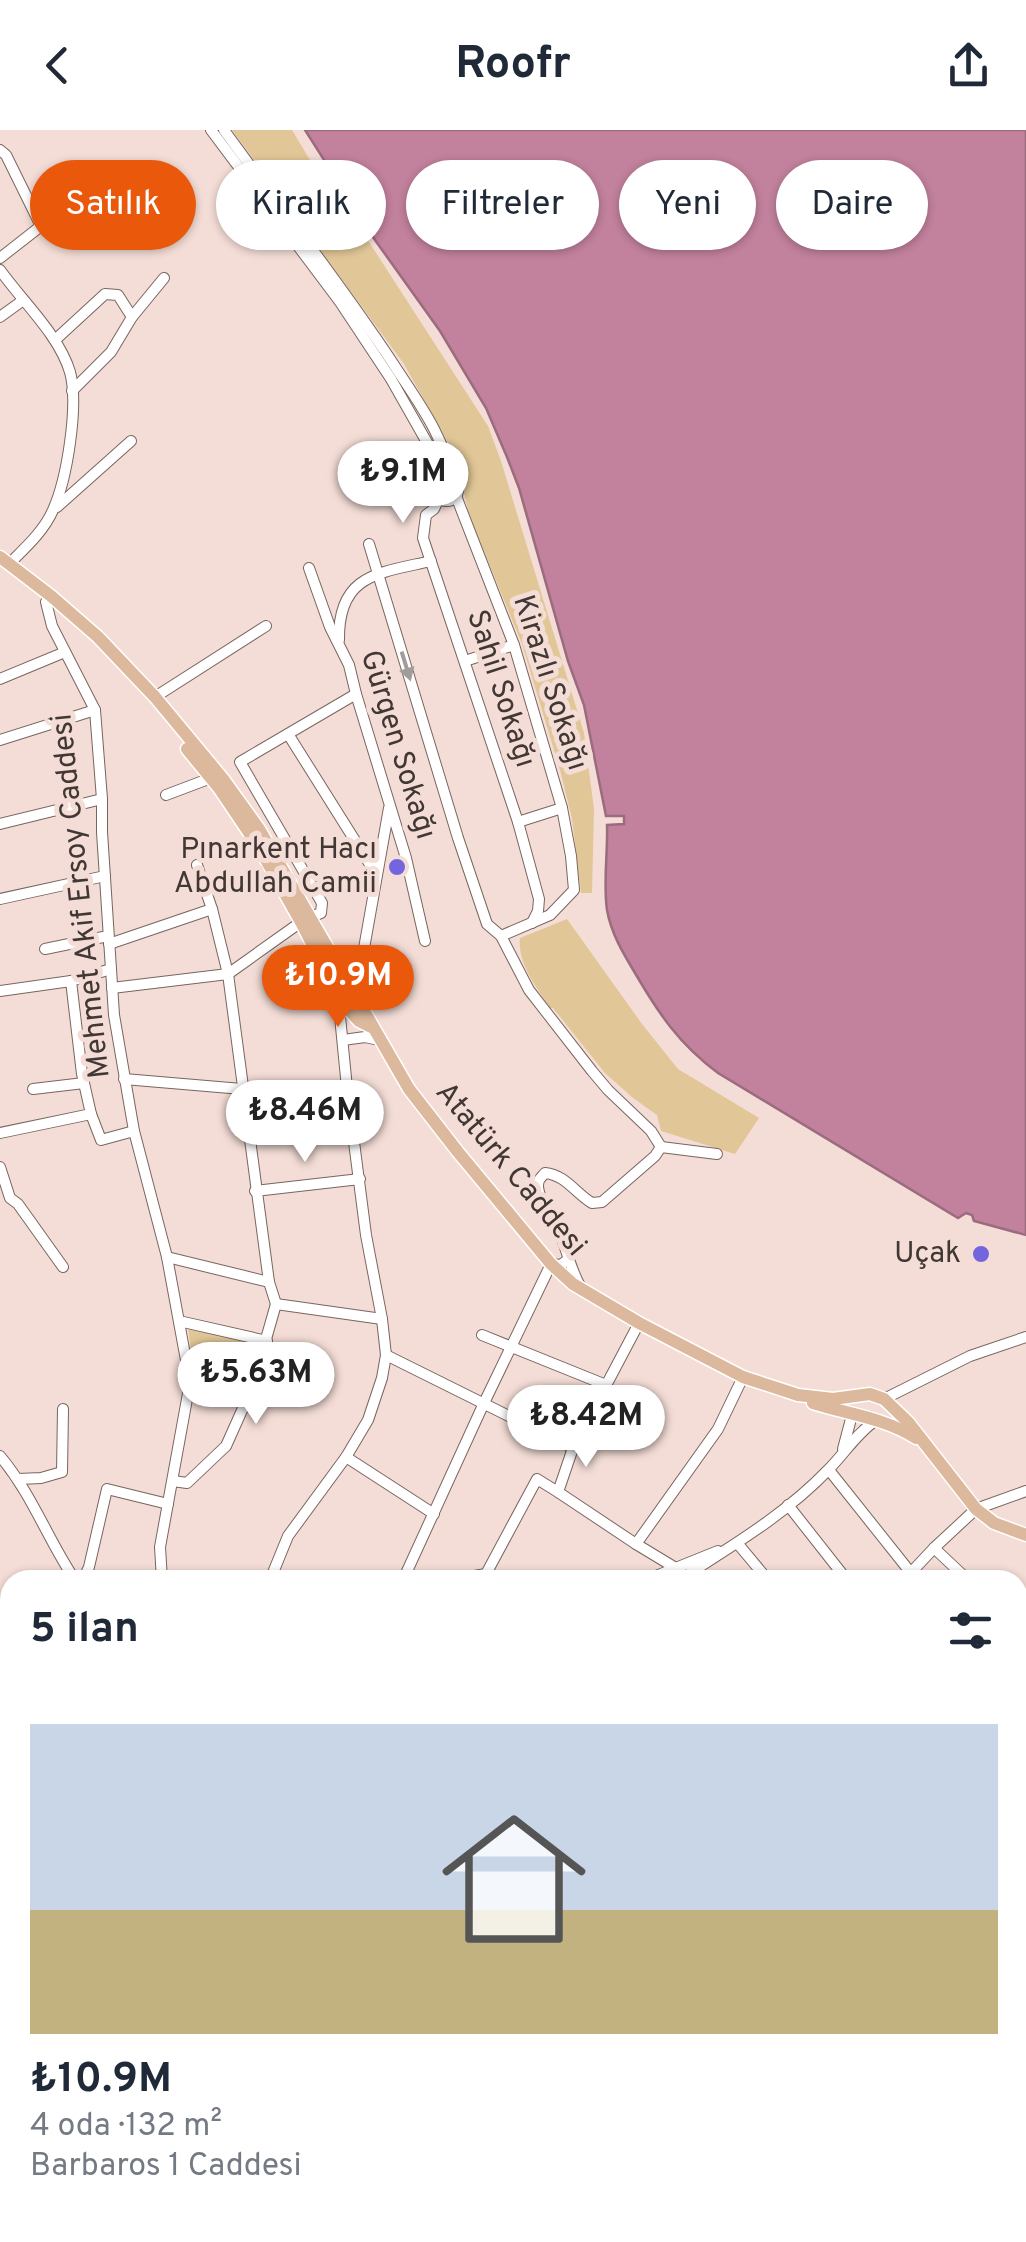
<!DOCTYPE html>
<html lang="tr">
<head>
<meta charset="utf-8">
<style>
  body { margin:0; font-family:Overpass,sans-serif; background:#f2f2f3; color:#1f2937; height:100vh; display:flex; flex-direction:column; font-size:38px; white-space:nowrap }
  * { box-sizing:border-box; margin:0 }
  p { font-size:32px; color:#747a83 }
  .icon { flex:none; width:55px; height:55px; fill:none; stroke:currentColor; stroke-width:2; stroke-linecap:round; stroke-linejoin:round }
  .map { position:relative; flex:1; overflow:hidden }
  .details { position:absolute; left:0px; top:1440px; width:1028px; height:672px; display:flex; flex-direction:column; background:#fff; border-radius:30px 30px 0 0; box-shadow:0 2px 8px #0004 }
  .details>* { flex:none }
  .guide { position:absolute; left:30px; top:30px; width:968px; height:90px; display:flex; gap:20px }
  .price { position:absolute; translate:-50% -85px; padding:0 22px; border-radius:35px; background:#fff; color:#222; font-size:32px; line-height:65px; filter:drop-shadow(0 2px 5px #0008) }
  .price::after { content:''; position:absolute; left:50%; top:60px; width:30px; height:22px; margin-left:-15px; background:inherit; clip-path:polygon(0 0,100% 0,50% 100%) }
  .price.current { background:#ea580c; color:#fff }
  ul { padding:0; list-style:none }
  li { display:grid; align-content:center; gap:20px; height:530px; padding:0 30px }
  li+li { border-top:2px solid #e0e1e3 }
  li span { display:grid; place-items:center; height:310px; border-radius:0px; color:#555 }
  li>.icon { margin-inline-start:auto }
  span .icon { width:180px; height:180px; fill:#fffc; stroke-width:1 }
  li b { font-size:42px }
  h2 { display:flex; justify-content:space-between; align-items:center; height:120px; padding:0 30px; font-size:42px }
  .pill { padding:0 35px; border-radius:45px; background:#fff; box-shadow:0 2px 8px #0004; font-size:35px; line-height:90px }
  .pill.current { background:#ea580c; color:#fff }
  header { display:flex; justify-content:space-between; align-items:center; height:130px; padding:0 30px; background:#fff; font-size:45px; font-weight:700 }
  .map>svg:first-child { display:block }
  .green { fill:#e1c798 }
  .forest { fill:#c2a265 }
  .water { fill:#c2819d; stroke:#9b6b7e; stroke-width:2.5 }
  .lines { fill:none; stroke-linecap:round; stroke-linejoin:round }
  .minor-casing { stroke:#79655f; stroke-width:12 }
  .major-casing { stroke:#fff; stroke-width:15 }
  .minor { stroke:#fff; stroke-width:10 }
  .major { stroke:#dcb99d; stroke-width:12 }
  .oneway { fill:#a09c9a }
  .poi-dot { fill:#7465df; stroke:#f4ddd6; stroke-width:4 }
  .labels { text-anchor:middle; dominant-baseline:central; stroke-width:10; stroke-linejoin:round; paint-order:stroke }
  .street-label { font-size:30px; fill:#413835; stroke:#f4ddd6 }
  .poi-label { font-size:30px; fill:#413835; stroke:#f4ddd6; text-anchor:end }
</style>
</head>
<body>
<header><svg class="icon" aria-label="back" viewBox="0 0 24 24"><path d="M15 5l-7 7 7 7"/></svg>Roofr<svg class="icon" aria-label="share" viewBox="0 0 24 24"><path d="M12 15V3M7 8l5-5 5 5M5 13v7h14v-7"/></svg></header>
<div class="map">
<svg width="1026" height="2112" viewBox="0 0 1026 2112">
  <rect width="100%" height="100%" fill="#f4ddd6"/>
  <g class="green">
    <polygon points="232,0 292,0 316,40 369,112 488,296 501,331 584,603 594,679 592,763 581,763 572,689 560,640 522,514 469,385 457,329 404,234"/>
    <path d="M567 789 642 894 678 939 759 988 735 1024 661 1001 657 985 633 968 605 943 553 878H550C538 859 517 833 520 808Z"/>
    <polygon points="188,1198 259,1214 253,1236 248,1237 202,1218 191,1221"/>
  </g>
  <polygon class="forest" points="10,1596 10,1725 0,1727 0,1622"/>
  <path class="water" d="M305 0H1026V1105L974 1091 972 1085 966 1083 958 1088 718 943C679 914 659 884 635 843 623 823 611 803 607 780 603 752 608 723 607 695L624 694V686H606L584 575 568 531 519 358 507 327 486 278 440 201 375 110Z"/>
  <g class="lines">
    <g class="minor-casing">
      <g id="minor">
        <polyline points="211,0 340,172 391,249 429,316 436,355"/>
        <path d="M224 0C281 79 341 154 394 235 418 272 445 307 452 351"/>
        <polyline points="0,20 6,25 41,96 0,128"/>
        <path d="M0 140C22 171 59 205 70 242 79 275 67 349 53 380 44 401 25 418 9 434"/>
        <polyline points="0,187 22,171"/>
        <polyline points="55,210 105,164 118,165 132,187"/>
        <polyline points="72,261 111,222 132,187 164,148"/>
        <circle cx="447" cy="360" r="11"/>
        <polyline points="456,366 514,515 562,678 571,726 574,760 550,785 501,806"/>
        <polyline points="439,368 434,379 426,385 423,408 518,692 539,769 538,781 532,793"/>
        <polyline points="57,377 131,311"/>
        <polyline points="369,414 458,708 487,794 501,806 529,860 592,941 608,960 651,1001 661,1017"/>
        <polyline points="309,438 330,497 349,535 356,564 406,728 425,811"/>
        <polyline points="51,466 46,472 52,496 95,580 102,669 102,702 114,885 134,1001 167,1127 186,1230 189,1258 160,1417 162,1450"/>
        <path d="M339 510C338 444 379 443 431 431"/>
        <polyline points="465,531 514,515"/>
        <polyline points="0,549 65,522"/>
        <polyline points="155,567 266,496"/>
        <polyline points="288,604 376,744"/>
        <polyline points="0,610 95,580"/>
        <polyline points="166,665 211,648"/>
        <polyline points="518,692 562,678"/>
        <polyline points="0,694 102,669"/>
        <polyline points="197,735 212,779 228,844 269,1152 276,1174"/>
        <polyline points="0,769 105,746"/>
        <polyline points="310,787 321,783 322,773 240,632 356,564"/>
        <polyline points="109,814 212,779"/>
        <polyline points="45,819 108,806"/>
        <polyline points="111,839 71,851 82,944 91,984 101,1010 134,1001"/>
        <polyline points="348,856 356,844 363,824 389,678"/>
        <polyline points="112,858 228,844 301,792"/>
        <polyline points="0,861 71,851"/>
        <polyline points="343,910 365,907 379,910"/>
        <polyline points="124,949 242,959 347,958"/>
        <polyline points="33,959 84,953"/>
        <polyline points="0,1003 91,984"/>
        <polyline points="661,1017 717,1024"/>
        <polyline points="0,1037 10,1068 18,1074 63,1137"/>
        <polyline points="255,1061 360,1049"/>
        <polyline points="167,1127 269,1152"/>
        <path d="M580 1156C569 1136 566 1115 556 1094 551 1082 539 1071 538 1057 538 1049 540 1049 545 1043 566 1045 575 1063 592 1073L602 1072 655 1026 661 1017"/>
        <polyline points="276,1174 382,1189"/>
        <polyline points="179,1191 267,1211"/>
        <polyline points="482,1205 606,1255"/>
        <polyline points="386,1225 573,1318"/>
        <polyline points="884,1269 970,1226 1026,1207"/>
        <polyline points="843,1319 852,1285"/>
        <path d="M0 1326C32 1364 48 1410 75 1450"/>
        <polyline points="346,1327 434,1384"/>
        <polyline points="829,1340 911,1443"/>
        <polyline points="18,1349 41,1348 62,1342 63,1279"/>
        <polyline points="173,1351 187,1353 226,1316 252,1258 276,1174"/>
        <polyline points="558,1362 636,1414 674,1437 681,1449"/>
        <polyline points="788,1375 847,1450"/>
        <polyline points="636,1414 718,1299 743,1247"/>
        <polyline points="738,1414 768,1450"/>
        <polyline points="934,1418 968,1450"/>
        <polyline points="486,1444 537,1349 558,1362 573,1318 639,1193"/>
        <polyline points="83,1450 89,1437 107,1359 168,1374"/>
        <polyline points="270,1450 288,1406 346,1327 368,1290 382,1248 386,1225 382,1189 366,1105 347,958 338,866"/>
        <polyline points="403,1450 484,1273 551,1134 561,1135 567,1130"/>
        <polyline points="451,1450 486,1444 515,1450"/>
        <polyline points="646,1450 718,1421"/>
        <path d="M679 1450C730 1417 785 1385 828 1340 845 1323 856 1304 876 1290"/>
        <polyline points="904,1450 934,1418 976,1379 1026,1361"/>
        <polyline points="1018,1482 1026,1488"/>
        <polyline points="0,1490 8,1505"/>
        <polyline points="1018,1533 1026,1539"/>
        <polyline points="0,1590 10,1579"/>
        <polyline points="1018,1623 1026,1620"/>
        <polyline points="1018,1706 1026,1701"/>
        <polyline points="1018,1757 1026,1770"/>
        <polyline points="1018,1827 1026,1822"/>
        <polyline points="1018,1935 1026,1951"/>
        <polyline points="1018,1983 1026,1997"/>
        <polyline points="0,2003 10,2019"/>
        <polyline points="0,2073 10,2067"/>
        <polyline points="1018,2087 1026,2081"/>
        <polyline points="358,2102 366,2112"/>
        <polyline points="798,2102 804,2112"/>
        <polyline points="865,2102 869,2112"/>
        <polyline points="940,2102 945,2112"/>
        <polyline points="74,2103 89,2109 124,2111"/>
        <polyline points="235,2112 241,2102"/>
        <polyline points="294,2112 299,2102"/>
        <polyline points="378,2112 389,2102"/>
        <polyline points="455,2112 466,2102"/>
        <polyline points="531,2112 543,2102"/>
        <polyline points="635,2112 647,2102"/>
        <polyline points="755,2112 771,2102"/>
        <polyline points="993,2112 999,2108 1002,2102"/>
      </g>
    </g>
    <g class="major-casing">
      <g id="major">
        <polyline points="0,427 51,466 98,507 155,567 223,649 259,699 409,959 458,1022 551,1134 573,1154 639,1193 743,1247 798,1265 833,1269 870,1264 884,1269 908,1292 976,1379 994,1393 1026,1405"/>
        <polyline points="187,619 219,658 260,719 301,792 342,872 359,891 371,897"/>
        <path d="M813 1273C847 1284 885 1288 916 1308"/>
      </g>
    </g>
    <use href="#minor" class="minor"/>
    <use href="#major" class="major"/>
  </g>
  <defs><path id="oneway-solid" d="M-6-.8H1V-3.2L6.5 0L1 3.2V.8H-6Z" transform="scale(2.5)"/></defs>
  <use class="oneway" href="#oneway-solid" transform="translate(406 536) rotate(73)"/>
  <g class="poi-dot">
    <circle cx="397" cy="737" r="10"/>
    <circle cx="981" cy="1124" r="10"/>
  </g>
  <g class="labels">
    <g class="street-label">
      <text transform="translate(549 553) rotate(72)">Kirazlı Sokağı</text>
      <text transform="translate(500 559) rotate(72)">Sahil Sokağı</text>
      <text transform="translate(397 615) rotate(73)">Gürgen Sokağı</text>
      <text transform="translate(82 766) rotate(-96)">Mehmet Akif Ersoy Caddesi</text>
      <text transform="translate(510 1040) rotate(50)">Atatürk Caddesi</text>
    </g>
    <g class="poi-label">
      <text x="377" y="720">Pınarkent Hacı<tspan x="377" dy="34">Abdullah Camii</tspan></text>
      <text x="961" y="1124">Uçak</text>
    </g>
  </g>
</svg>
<b class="price" style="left:403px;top:396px">₺9.1M</b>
<b class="price current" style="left:338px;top:900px">₺10.9M</b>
<b class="price" style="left:305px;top:1035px">₺8.46M</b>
<b class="price" style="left:256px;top:1297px">₺5.63M</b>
<b class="price" style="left:586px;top:1340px">₺8.42M</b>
<div class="guide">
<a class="pill current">Satılık</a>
<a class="pill">Kiralık</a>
<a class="pill">Filtreler</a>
<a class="pill">Yeni</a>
<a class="pill">Daire</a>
</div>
<section class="details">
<h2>5 ilan<svg class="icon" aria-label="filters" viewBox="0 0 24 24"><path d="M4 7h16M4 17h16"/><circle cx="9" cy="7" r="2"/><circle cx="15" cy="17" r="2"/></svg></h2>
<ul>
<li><span style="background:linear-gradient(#c9d6e8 60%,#c2b280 0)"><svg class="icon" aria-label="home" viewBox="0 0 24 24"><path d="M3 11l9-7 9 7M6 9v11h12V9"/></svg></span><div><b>₺10.9M</b><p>4 oda · 132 m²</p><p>Barbaros 1 Caddesi</p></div></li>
</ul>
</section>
</div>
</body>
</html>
